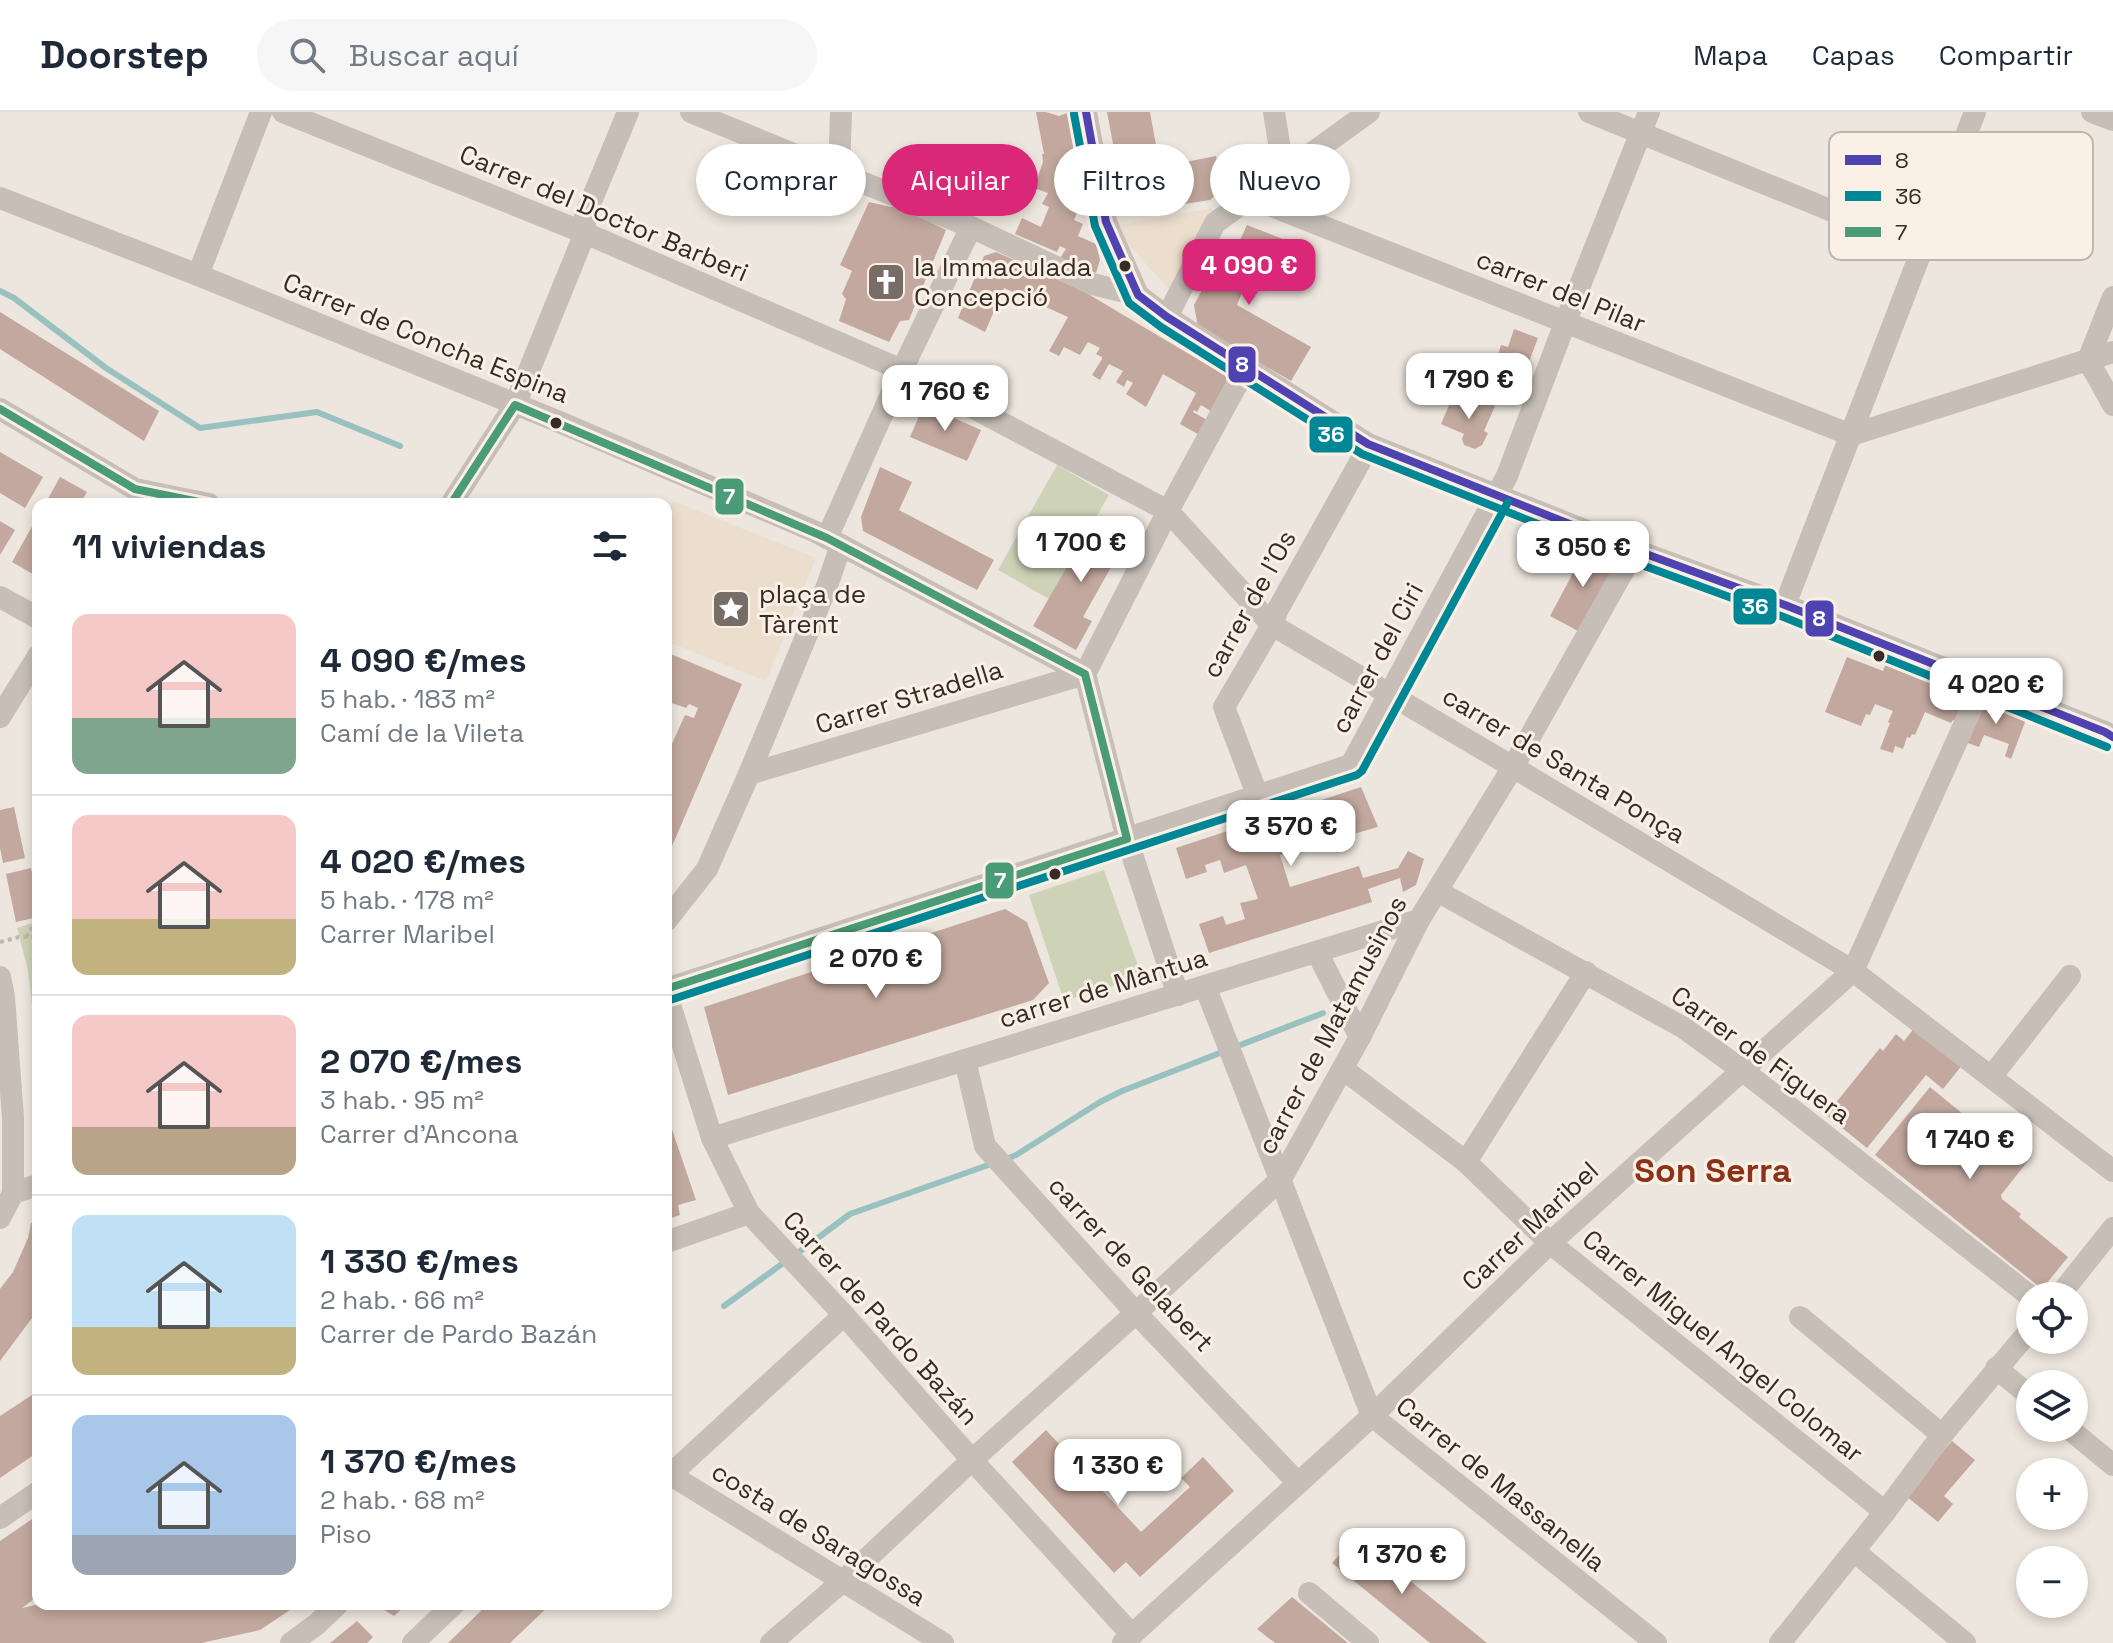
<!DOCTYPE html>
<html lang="es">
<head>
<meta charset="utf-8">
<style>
  body { margin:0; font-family:"Space Grotesk",sans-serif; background:#f6f6f7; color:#1f2937; height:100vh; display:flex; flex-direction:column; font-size:30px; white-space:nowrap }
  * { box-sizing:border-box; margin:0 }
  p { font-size:26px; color:#747a83 }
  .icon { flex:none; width:44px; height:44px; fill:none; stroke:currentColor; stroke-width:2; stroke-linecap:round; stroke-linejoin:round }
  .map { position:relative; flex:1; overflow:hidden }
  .details { position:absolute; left:32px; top:386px; width:640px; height:1112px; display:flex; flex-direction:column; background:#fff; border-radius:16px; box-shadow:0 4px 12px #0003 }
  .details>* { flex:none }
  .top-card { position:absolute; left:696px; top:32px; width:760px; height:72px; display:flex; gap:16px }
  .fabs { position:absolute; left:2016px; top:1170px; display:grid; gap:16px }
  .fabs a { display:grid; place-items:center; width:72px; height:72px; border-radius:50%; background:#fff; box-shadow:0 4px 12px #0003; font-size:40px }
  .price { position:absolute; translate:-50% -68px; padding:0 18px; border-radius:16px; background:#fff; color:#222; font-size:26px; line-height:52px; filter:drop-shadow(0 2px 4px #0008) }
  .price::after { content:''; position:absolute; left:50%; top:48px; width:24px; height:18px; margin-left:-12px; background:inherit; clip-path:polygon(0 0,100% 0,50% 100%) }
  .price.active { background:#db2777; color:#fff }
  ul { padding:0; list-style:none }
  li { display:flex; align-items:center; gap:24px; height:200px; padding:0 40px }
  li+li { border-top:2px solid #e0e1e3 }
  li span { display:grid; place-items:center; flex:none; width:224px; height:160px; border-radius:16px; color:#555 }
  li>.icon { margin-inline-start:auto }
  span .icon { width:96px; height:96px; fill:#fffc; stroke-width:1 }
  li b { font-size:34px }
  h2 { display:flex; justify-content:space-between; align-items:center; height:96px; padding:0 40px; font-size:34px }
  .pill { padding:0 28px; border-radius:36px; background:#fff; box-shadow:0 4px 12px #0003; font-size:28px; line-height:72px }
  .pill.active { background:#db2777; color:#fff }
  header { display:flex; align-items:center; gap:48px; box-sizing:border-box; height:112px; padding:0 40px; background:#fff; border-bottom:2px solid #e0e1e3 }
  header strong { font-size:38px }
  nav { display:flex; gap:44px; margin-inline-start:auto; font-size:28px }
  .search { width:560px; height:72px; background:#f6f6f7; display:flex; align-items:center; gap:20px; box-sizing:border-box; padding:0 28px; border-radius:44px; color:#747a83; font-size:30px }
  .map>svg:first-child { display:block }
  .green { fill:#ced3b7 }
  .plaza { fill:#ecdecc }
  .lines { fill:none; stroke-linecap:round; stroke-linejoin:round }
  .stream { stroke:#99c1bf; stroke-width:6 }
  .building { fill:#c2a89e }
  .path { stroke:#bfb6b0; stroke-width:4; stroke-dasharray:4 4; stroke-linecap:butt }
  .minor { stroke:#c6beb7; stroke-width:22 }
  .bus-1-casing { stroke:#fbf0e5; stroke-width:14 }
  .bus-2-casing { stroke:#fbf0e5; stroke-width:14 }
  .bus-3-casing { stroke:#fbf0e5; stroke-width:14 }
  .bus-1 { stroke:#4e43b1; stroke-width:8 }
  .bus-2 { stroke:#008795; stroke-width:8 }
  .bus-3 { stroke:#499c75; stroke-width:8 }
  .bus-dot { fill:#372b26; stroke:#fbf0e5; stroke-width:3 }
  .labels { text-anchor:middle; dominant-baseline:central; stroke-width:6; stroke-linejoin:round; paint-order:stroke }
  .street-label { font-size:26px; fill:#372b26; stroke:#fbf0e5 }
  .poi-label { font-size:26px; fill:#372b26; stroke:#fbf0e5; text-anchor:start }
  .district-label { font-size:34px; font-weight:bold; fill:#8c3219; stroke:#fbf0e5 }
  .key { fill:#fbf0e5; stroke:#c0b5ac; stroke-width:2 }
  .key-label { font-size:22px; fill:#372b26 }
  .line-badge { stroke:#fbf0e5; stroke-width:3 }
  .badge-label { font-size:22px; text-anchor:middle; font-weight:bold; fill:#fff }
</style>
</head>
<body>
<header>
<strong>Doorstep</strong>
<div class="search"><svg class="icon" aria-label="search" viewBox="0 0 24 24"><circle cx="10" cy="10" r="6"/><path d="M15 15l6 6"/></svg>Buscar aquí</div>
<nav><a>Mapa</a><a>Capas</a><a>Compartir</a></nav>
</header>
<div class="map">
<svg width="2113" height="1531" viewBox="0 0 2113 1531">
  <rect width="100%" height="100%" fill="#ede6de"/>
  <g class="green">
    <polygon points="1057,353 1109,383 1049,487 998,458"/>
    <polygon points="1104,758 1142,865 1064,889 1029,783"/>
    <polygon points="38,809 38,946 28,858 17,816"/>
  </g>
  <g class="plaza">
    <polygon points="1212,96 1215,111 1176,185 1128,132 1119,113"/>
    <polygon points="673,389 816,446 766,569 666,529 666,406"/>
  </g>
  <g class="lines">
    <g class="stream">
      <polyline points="0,179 14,186 106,256 200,316 317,300 400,334"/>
      <polyline points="1004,1048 1016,1043 1100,990 1122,979 1323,901"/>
      <polyline points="795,1143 850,1102 994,1051"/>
      <polyline points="724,1194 786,1149"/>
    </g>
  </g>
  <g class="building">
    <polygon points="1036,0 1046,0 1059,4 1070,0 1086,86 1084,84 1074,108 1083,112 1078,124 1096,132 1100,148 1096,161 1060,146 1066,137 1060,134 1057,140 1015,122 1022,106 1041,115 1049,95 1042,92 1048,81 1034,76 1043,50 1042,42 1044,42"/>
    <polygon points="1107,0 1150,0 1160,55 1216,44 1223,76 1210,88 1134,100 1125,95"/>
    <polygon points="869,90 891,95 897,93 946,118 909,208 900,209 889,230 839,209 846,187 842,182 852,159 840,153"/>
    <polygon points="1247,113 1288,129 1265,171 1255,164 1246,171 1237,193 1311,235 1291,269 1198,215 1194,193 1211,161 1223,165"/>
    <polygon points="996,140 1083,179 1231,267 1214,301 1201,293 1197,300 1194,298 1193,300 1209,309 1201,324 1180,312 1196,281 1163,262 1146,295 1126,282 1133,271 1127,268 1124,275 1116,270 1123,259 1109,252 1100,268 1092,263 1102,247 1102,245 1096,242 1100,236 1088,230 1080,243 1064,235 1059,244 1049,239 1068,205 1004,176 985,220 958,206 984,144"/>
    <polygon points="0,200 159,299 144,329 0,237"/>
    <polygon points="1514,217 1538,226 1527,255 1498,243 1501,233 1508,235"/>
    <polygon points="1453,284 1478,294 1481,288 1495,294 1484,319 1488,321 1482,333 1475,337 1464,333 1462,327 1464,322 1441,312"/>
    <polygon points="924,293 981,318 967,349 910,325"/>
    <polygon points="0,340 43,365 25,396 0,381"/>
    <polygon points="880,355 912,370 899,398 994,448 977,478 863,419 861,405"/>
    <polygon points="60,365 87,380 80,392 45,392"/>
    <polygon points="38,404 38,465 12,450"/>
    <polygon points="1096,404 1129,423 1083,505 1092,509 1076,538 1033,514"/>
    <polygon points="0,409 15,418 0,443"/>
    <polygon points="1587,435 1616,450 1578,519 1550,504"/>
    <polygon points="666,540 742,572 666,748 666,645 685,603 694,606 698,596 689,592 686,596 666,589"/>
    <polygon points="1847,545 1883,559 1886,551 1967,582 1957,609 1953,608 1951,611 1925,600 1915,623 1912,622 1910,626 1907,625 1903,637 1895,634 1893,641 1880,637 1890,611 1888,610 1893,599 1875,592 1870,603 1866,602 1861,614 1825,600"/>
    <polygon points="1981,587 2027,605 2011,647 2005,644 2009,632 1984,623 1979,635 1965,630"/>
    <polygon points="1361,675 1378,715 1280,743 1290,775 1359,754 1363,766 1398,756 1408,739 1424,747 1416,773 1403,780 1400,766 1368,777 1372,790 1209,841 1199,812 1223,804 1226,813 1245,807 1240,791 1258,787 1246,753 1224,761 1220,748 1205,753 1207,760 1186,767 1176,736"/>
    <polygon points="14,695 25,746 3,751 0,736 0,698"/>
    <polygon points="31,756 38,791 38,805 16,810 6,762"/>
    <polygon points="1005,797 1027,810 1049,871 1033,888 728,983 704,895"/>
    <polygon points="1916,914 1963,952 1943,977 1926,963 1867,1036 1826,1003 1880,936 1883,939 1896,922 1904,929"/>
    <polygon points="1930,975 1996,1029 2002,1021 2031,1045 2001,1083 2002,1087 2021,1102 2019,1105 2068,1145 2042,1177 1875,1043"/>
    <polygon points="666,1000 696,1088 678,1093 680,1103 666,1108"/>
    <polygon points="38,1108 38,1198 0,1249 0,1177 13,1160 28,1126 31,1111"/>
    <polygon points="38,1279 38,1340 0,1366 0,1304"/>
    <polygon points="1046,1318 1141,1420 1190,1375 1181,1366 1203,1345 1234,1379 1140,1465 1126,1450 1114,1461 1012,1350"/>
    <polygon points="1952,1329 1975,1348 1944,1384 1953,1392 1938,1410 1906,1384"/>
    <polygon points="38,1403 38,1484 22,1496 40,1492 299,1492 260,1518 201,1531 0,1531 0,1429"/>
    <polygon points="1356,1425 1487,1531 1430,1531 1332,1451"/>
    <polygon points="1292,1485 1348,1531 1275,1531 1257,1517"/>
    <polygon points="374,1492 407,1492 394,1504"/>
    <polygon points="488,1492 551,1492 510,1531 448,1531"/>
    <polygon points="357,1509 373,1525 367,1531 330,1531"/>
  </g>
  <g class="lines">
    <g class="path">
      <polyline points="26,825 31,817 38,815"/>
      <polyline points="0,830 19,825 38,825"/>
    </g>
    <g class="minor">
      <polyline points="283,0 585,121 902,258 1168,399 1272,513 1513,655 1853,859 2113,1059"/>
      <polyline points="691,0 971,115 1092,172 1138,183 1167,205 1368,332 1635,438 1785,493 2105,620 2113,625"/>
      <polyline points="1086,0 1106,110 1138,183"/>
      <polyline points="1274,0 1284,63"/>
      <polyline points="1589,0 1923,136"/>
      <polyline points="2092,0 2113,8"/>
      <polyline points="839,60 841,0"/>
      <polyline points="0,86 198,163 557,309 816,420 1085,562"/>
      <polyline points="1251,86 1851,323 2113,240"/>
      <polyline points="198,163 261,0"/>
      <polyline points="1167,205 1215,111 1369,0"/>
      <polyline points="2088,248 2113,185"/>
      <polyline points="2088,248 2113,293"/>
      <polyline points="0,297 135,377 209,392"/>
      <polyline points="451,392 515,293 585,121 585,104 628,0"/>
      <polyline points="827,426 902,258 971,115"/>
      <polyline points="0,485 38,506"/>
      <polyline points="1785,493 1975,0"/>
      <polyline points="0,605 38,544"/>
      <polyline points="749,662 1085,562"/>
      <polyline points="1258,685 1224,595 1272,513 1277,499 1360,350 1368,332"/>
      <polyline points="1437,779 1684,916 1742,958 2030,1184"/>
      <polyline points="666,809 707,757 749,662 827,474 841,433"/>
      <polyline points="1317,840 1360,925"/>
      <polyline points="0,865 4,885 13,1006 13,1081 0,1106"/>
      <polyline points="1205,874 1372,1304 1656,1531"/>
      <polyline points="666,877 1351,653 1507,364 1565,211 1649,0"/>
      <polyline points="666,880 712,1026 749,1101 844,1203 972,1348 1132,1523"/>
      <polyline points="1178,883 1127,727 1085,562 1168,399 1236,274 1249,258"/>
      <polyline points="965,948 985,1034 1136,1201 1298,1371"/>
      <polyline points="1343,957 1466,1050 1550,1131 1885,1400"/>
      <polyline points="1991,965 2070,864"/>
      <polyline points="712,1026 1419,808"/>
      <polyline points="1466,1050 1586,860"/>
      <polyline points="13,1081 38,1073"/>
      <polyline points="666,1130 749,1101"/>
      <polyline points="2059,1184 2113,1116"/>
      <polyline points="1800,1205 1942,1323"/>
      <polyline points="1996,1256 2030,1284"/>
      <polyline points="2068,1316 2113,1353"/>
      <polyline points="666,1360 943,1531"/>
      <polyline points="670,1363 844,1203"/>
      <polyline points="0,1406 38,1380"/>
      <polyline points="1854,1439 1965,1531"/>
      <polyline points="1309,1481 1368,1531"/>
      <polyline points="291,1531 317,1512 338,1492"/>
      <polyline points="413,1531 454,1492"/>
      <polyline points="771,1531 844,1468 972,1348 1136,1201 1281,1067 1360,925 1419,808 1513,655 1635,438"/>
      <polyline points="1123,1531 1372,1304 1550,1131 1853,859 1983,571"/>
      <polyline points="1780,1531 1885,1400 1942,1323 2030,1218"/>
    </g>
    <g class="bus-1-casing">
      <polyline id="bus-1" points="1086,0 1106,110 1138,183 1167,205 1368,332 1635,438 1785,493 2105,620 2113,625"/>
    </g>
    <g class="bus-2-casing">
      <g id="bus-2">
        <polyline points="1074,2 1095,114 1129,191 1161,215 1362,342 1631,449 1781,504 2107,635"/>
        <polyline points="670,888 1357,663 1362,659 1508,390"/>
      </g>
    </g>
    <g class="bus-3-casing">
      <g id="bus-3">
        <polyline points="0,297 135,377 209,392"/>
        <polyline points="451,392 515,293 827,426 1085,562 1127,727 666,877"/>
      </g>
    </g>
    <use href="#bus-1" class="bus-1"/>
    <use href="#bus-2" class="bus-2"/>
    <use href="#bus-3" class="bus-3"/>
  </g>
  <defs>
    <g id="church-square" transform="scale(2)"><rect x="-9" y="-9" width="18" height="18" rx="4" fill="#776c66" stroke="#fbf0e5"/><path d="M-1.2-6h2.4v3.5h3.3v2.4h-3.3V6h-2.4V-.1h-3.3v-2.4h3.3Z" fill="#fff"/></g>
    <g id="sight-square" transform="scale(2)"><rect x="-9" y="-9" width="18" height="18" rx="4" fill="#776c66" stroke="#fbf0e5"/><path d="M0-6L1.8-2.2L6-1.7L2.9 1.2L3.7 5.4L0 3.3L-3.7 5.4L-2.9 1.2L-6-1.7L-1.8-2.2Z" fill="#fff"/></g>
  </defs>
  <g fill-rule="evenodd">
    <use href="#church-square" x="886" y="170"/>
    <use href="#sight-square" x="731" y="497"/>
  </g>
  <g class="bus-dot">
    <circle cx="1125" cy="154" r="7"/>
    <circle cx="556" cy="311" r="7"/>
    <circle cx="1879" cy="544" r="7"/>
    <circle cx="1055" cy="762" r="7"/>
  </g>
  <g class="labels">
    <g class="street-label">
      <text transform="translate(604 101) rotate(23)">Carrer del Doctor Barberi</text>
      <text transform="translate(1561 179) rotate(22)">carrer del Pilar</text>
      <text transform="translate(426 226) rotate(22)">Carrer de Concha Espina</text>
      <text transform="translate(1249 492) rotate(-61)">carrer de l'Os</text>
      <text transform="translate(1377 546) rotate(-62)">carrer del Ciri</text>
      <text transform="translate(909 585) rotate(-17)">Carrer Stradella</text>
      <text transform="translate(1564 653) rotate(31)">carrer de Santa Ponça</text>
      <text transform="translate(1103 876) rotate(-17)">carrer de Màntua</text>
      <text transform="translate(1332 913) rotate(-62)">carrer de Matamusinos</text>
      <text transform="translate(1761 943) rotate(36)">Carrer de Figuera</text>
      <text transform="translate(1530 1114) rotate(-43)">Carrer Maribel</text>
      <text transform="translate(1131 1152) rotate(47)">carrer de Gelabert</text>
      <text transform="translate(881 1206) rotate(48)">Carrer de Pardo Bazán</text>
      <text transform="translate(1723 1234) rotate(39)">Carrer Miguel Angel Colomar</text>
      <text transform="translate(1501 1372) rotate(39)">Carrer de Massanella</text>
      <text transform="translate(819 1422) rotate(32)">costa de Saragossa</text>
    </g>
    <g class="poi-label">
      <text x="914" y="155">la Immaculada<tspan x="914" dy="30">Concepció</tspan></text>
      <text x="759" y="482">plaça de<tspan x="759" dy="30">Tàrent</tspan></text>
    </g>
    <g class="district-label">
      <text x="1713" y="1058">Son Serra</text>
    </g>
  </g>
  <rect x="1829" y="20" width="264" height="128" rx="12" class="key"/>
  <rect x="1845" y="43" width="36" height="10" fill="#4e43b1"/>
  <rect x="1845" y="79" width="36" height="10" fill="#008795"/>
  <rect x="1845" y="115" width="36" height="10" fill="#499c75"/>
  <g class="key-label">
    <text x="1895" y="56">8</text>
    <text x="1895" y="92">36</text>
    <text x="1895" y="128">7</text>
  </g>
  <g class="line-badge">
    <rect x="1227" y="233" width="30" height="39" rx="8" fill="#4e43b1"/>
    <rect x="1308" y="303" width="46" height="39" rx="8" fill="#008795"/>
    <rect x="714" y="365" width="31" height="39" rx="8" fill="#499c75"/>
    <rect x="1732" y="475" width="46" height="39" rx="8" fill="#008795"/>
    <rect x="1804" y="487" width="31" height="39" rx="8" fill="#4e43b1"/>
    <rect x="984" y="749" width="31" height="39" rx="8" fill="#499c75"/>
  </g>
  <g class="badge-label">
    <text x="1242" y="260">8</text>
    <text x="1331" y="330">36</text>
    <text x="729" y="392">7</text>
    <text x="1755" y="502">36</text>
    <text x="1819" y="514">8</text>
    <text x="1000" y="776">7</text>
  </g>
</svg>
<div class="fabs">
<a><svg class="icon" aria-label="locate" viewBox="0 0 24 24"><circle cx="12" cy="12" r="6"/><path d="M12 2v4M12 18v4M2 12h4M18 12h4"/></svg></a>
<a><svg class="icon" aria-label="layers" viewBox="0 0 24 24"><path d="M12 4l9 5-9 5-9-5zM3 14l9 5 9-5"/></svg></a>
<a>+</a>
<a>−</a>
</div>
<b class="price active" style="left:1249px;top:195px">4 090 €</b>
<b class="price" style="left:1469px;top:309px">1 790 €</b>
<b class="price" style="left:945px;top:321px">1 760 €</b>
<b class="price" style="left:1081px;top:472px">1 700 €</b>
<b class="price" style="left:1583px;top:477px">3 050 €</b>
<b class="price" style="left:1996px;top:614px">4 020 €</b>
<b class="price" style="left:1291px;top:756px">3 570 €</b>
<b class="price" style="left:876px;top:888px">2 070 €</b>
<b class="price" style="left:1970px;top:1069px">1 740 €</b>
<b class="price" style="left:1118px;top:1395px">1 330 €</b>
<b class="price" style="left:1402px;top:1484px">1 370 €</b>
<div class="top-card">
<a class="pill">Comprar</a>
<a class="pill active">Alquilar</a>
<a class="pill">Filtros</a>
<a class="pill">Nuevo</a>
</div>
<section class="details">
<h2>11 viviendas<svg class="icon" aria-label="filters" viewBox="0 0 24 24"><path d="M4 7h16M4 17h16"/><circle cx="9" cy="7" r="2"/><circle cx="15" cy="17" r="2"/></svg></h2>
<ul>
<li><span style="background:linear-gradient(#f6c9c9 65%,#7fa58c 0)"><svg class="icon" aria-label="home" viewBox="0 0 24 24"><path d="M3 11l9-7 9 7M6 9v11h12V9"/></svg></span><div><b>4 090 €/mes</b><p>5 hab. · 183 m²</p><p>Camí de la Vileta</p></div></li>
<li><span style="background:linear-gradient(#f6c9c9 65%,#c2b280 0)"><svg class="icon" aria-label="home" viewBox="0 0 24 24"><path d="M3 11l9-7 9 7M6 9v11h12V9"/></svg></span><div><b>4 020 €/mes</b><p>5 hab. · 178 m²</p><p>Carrer Maribel</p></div></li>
<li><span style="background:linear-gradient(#f6c9c9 70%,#b9a48a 0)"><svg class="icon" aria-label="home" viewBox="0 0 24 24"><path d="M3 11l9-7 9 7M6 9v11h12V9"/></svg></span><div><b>2 070 €/mes</b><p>3 hab. · 95 m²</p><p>Carrer d'Ancona</p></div></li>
<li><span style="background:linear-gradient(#bfe0f5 70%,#c2b280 0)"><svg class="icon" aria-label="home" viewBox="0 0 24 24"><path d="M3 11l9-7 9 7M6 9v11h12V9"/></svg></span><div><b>1 330 €/mes</b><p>2 hab. · 66 m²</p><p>Carrer de Pardo Bazán</p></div></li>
<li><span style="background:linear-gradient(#a9c7e8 75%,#9aa5b1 0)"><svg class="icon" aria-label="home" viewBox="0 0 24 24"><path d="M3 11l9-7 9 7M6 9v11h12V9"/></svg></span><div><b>1 370 €/mes</b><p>2 hab. · 68 m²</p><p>Piso</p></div></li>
</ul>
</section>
</div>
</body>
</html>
